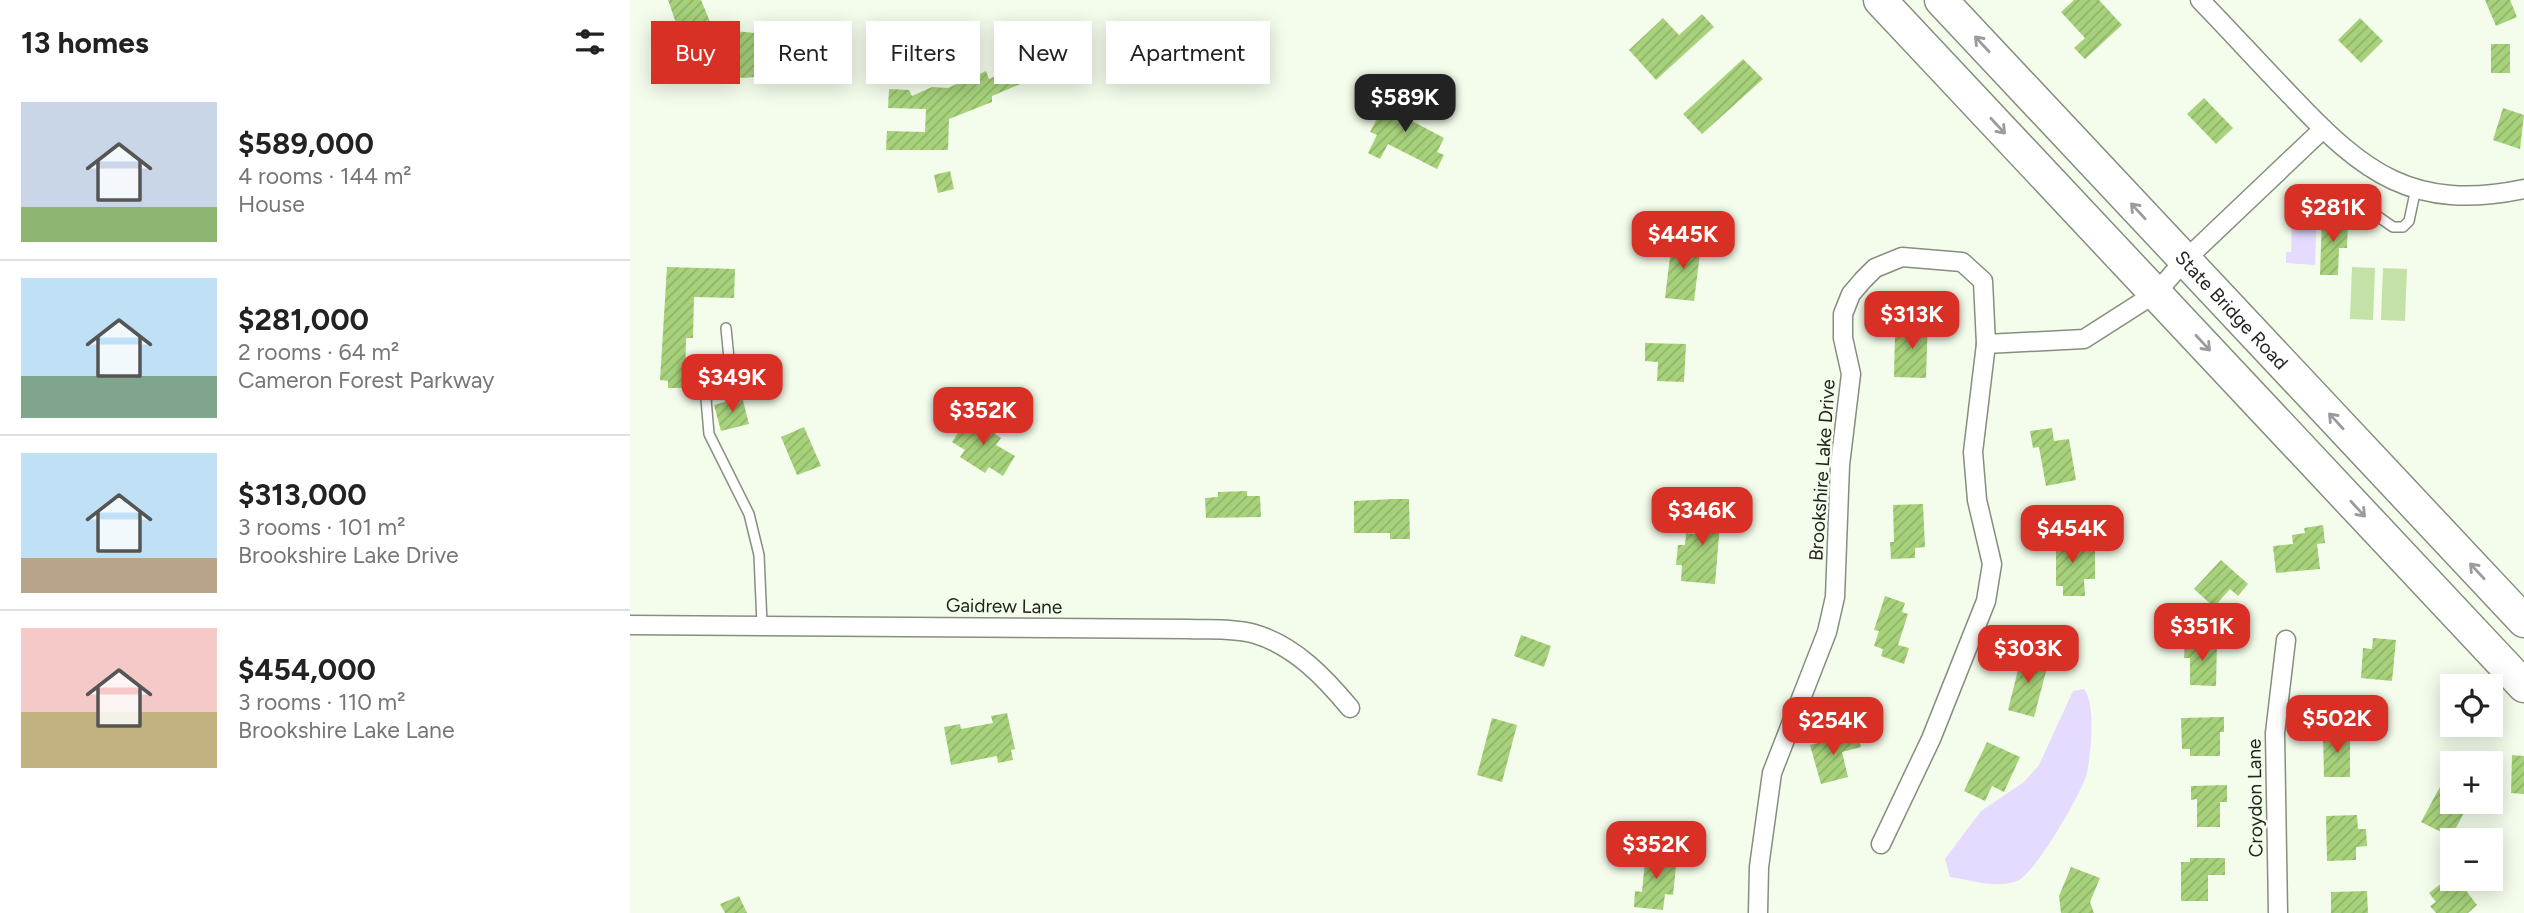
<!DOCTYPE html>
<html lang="en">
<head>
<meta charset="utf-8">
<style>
  body { margin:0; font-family:Figtree,sans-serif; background:#f2f2f2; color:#222; height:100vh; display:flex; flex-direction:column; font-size:26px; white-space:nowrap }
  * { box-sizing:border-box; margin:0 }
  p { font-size:23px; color:#767676 }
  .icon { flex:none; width:38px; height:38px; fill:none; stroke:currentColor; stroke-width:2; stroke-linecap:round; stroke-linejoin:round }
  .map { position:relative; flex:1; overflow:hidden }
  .drawer { display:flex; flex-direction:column; background:#fff; width:630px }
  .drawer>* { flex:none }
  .hud { position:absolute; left:21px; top:21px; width:665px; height:63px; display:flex; gap:14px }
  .controls { position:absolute; left:1810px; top:674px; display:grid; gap:14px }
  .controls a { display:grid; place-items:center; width:63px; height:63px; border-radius:0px; background:#fff; box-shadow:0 4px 18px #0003; font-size:35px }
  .price { position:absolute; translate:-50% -60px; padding:0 16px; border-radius:14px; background:#d93025; color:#fff; font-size:23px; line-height:46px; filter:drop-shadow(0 2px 4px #0008) }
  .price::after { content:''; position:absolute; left:50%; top:42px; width:21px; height:16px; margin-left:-10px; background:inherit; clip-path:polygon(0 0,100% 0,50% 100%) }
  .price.current { background:#222; color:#fff }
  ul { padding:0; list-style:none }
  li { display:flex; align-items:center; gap:21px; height:175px; padding:0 21px }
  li+li { border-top:2px solid #e0e0e0 }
  li span { display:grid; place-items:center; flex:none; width:196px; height:140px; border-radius:0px; color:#555 }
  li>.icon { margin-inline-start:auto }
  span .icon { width:84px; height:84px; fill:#fffc; stroke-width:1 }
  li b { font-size:30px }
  h2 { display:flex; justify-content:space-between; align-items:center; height:84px; padding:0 21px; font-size:30px }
  .pill { padding:0 24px; border-radius:0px; background:#fff; box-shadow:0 4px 18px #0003; font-size:24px; line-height:63px }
  .pill.current { background:#d93025; color:#fff }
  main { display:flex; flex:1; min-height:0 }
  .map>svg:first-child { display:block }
  .garden { fill:#c4e2a8 }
  .water { fill:#e4dbff }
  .building { fill:url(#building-hatch) }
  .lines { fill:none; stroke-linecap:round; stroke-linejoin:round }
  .lane-casing { stroke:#868e7e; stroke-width:12 }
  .street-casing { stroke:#868e7e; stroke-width:21 }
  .highway-casing { stroke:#868e7e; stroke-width:35 }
  .lane { stroke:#fff; stroke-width:9 }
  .street { stroke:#fff; stroke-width:18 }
  .highway { stroke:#fff; stroke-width:32 }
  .oneway { stroke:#9b9c9a }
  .labels { text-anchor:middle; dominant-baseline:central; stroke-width:5; stroke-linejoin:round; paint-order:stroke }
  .street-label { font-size:19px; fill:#21241e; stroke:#f4fdec }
</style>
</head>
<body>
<main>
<section class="drawer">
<h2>13 homes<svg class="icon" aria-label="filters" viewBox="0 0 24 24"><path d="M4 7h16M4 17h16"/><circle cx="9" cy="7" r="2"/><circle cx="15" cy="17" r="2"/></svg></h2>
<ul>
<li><span style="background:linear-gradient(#c9d6e8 75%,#8fb573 0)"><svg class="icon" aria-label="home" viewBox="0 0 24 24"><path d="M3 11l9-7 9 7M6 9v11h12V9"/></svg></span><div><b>$589,000</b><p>4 rooms · 144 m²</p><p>House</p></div></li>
<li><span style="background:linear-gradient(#bfe0f5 70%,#7fa58c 0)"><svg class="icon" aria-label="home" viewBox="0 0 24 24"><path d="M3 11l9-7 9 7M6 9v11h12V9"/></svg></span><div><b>$281,000</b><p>2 rooms · 64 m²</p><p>Cameron Forest Parkway</p></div></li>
<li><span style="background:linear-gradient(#bfe0f5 75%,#b9a48a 0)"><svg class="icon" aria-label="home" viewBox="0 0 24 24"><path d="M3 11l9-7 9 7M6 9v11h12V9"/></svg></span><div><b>$313,000</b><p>3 rooms · 101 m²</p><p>Brookshire Lake Drive</p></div></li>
<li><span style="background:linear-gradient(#f6c9c9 60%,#c2b280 0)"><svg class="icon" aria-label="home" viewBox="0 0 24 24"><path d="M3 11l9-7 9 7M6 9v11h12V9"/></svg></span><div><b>$454,000</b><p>3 rooms · 110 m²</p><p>Brookshire Lake Lane</p></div></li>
</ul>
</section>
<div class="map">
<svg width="1894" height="913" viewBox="0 0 1894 913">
  <defs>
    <pattern id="building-hatch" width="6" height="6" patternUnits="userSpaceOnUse" patternTransform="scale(1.75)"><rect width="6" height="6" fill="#a7d27b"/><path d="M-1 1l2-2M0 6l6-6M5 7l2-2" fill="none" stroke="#8fb46a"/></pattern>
  </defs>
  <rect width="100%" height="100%" fill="#f4fdec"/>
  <g class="garden">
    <polygon points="1722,267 1745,268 1743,320 1720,319"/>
    <polygon points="1753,268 1777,269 1775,321 1751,320"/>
  </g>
  <g class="water">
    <polygon points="1662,215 1687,216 1685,265 1656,263 1656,252 1661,252"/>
    <path d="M1454 689C1466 704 1461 754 1457 773 1452 793 1407 870 1389 880 1369 890 1341 880 1320 877L1315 859 1351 811 1394 782 1409 765 1443 691Z"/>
  </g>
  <g class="building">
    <polygon points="38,0 71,0 83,29 125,33 130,47 137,48 134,76 114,78 83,74 85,65 76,64 78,46 65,45 57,23 47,26"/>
    <polygon points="1444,0 1469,0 1492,25 1455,59 1444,48 1455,38 1431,12"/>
    <polygon points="1855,0 1880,0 1887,17 1866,26"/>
    <polygon points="1072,14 1084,27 1026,80 999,50 1033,18 1049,35"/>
    <polygon points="1730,18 1753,41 1731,63 1708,40"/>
    <rect x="1861" y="44" width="19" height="29"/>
    <polygon points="1113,59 1133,79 1072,134 1053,114"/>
    <polygon points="388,66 395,82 362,96 362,102 319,119 318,150 256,150 257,131 295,132 296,109 258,108 259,89 279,90 282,96 302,87 318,88 356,71 359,79"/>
    <polygon points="760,94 788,109 782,121 814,138 807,152 814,155 807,169 758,144 750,159 738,153 747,135 740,132"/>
    <polygon points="1574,98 1603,128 1586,144 1557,114"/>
    <polygon points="1873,108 1894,115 1890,149 1863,140"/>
    <polygon points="320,171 324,189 308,193 304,175"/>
    <polygon points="1692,218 1718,219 1717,248 1709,248 1708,275 1690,275"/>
    <polygon points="1042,241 1071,245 1064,301 1035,298"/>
    <polygon points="37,267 105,269 104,298 64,297 63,338 56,338 55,388 38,388 38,381 30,380"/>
    <polygon points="1283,316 1298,317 1296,378 1264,377 1265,335 1282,336"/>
    <polygon points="1015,343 1056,344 1054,382 1027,381 1028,362 1015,361"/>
    <polygon points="112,397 119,424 91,431 84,405"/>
    <polygon points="354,418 365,425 361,431 371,438 366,445 385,456 373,476 359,467 355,473 330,457 335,450 322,442 337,419 349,426"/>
    <polygon points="174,427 191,466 167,475 151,437"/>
    <polygon points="1422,428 1424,441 1439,439 1446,480 1416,486 1409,447 1403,448 1400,431"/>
    <polygon points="617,491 617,496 630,496 631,517 576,518 575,498 588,497 588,492"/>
    <polygon points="1074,498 1092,500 1085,584 1051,581 1052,565 1046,565 1048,545 1055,545 1056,533 1071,535"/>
    <polygon points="764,499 779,499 780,539 760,539 760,533 724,533 724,501"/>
    <polygon points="1293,504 1295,547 1285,548 1285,558 1261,559 1260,542 1264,542 1263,505"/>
    <polygon points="1693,525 1695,543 1687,544 1690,569 1646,573 1643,546 1663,544 1662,535 1675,533 1674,528"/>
    <polygon points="1436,537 1436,543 1447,543 1447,550 1465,549 1465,579 1454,579 1455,596 1433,596 1433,586 1426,586 1426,551 1414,551 1414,538"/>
    <polygon points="1591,560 1618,584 1608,596 1600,589 1584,607 1564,589"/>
    <polygon points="1255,596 1275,603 1272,612 1278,614 1268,645 1279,648 1274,664 1251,656 1253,649 1244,646 1249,631 1244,630"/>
    <polygon points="891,635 921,646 914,667 884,656"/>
    <polygon points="1743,638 1766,640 1762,681 1731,678 1733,648 1742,649"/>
    <polygon points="1555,642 1587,643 1586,686 1560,685 1560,658 1554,658"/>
    <polygon points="1392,654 1419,660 1404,717 1378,710"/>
    <polygon points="377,713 385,749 381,750 383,760 368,763 367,756 321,765 314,727 330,724 331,729 363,723 361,716"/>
    <polygon points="1594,717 1594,732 1590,732 1590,756 1560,756 1560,749 1552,749 1551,718"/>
    <polygon points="862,718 887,725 872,782 847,775"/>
    <polygon points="1227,733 1231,747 1212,752 1218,777 1191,784 1180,745"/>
    <polygon points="1693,734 1720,734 1720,777 1694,777"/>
    <polygon points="1357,742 1390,757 1374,792 1362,786 1355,801 1334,791"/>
    <polygon points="1882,755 1894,756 1894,794 1881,793"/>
    <polygon points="1597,785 1597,802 1590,802 1590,827 1567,827 1567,799 1561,800 1561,786"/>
    <polygon points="1811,785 1822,790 1822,802 1840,802 1821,837 1791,822"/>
    <polygon points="1727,815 1728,829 1736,829 1737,846 1726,847 1726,860 1697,861 1696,816"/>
    <polygon points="1016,850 1039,852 1038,867 1046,867 1043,895 1035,894 1033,910 1004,907 1005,891 1012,892"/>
    <polygon points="1560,858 1595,858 1595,875 1578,875 1578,901 1551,901 1551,862 1560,862"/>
    <polygon points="1441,867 1470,878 1460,902 1464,913 1431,913 1429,896"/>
    <polygon points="1818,878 1846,878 1834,888 1847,905 1838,913 1806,913 1800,906 1806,902 1799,893"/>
    <polygon points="1737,891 1738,913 1701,913 1701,892"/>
    <polygon points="109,896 117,913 95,913 90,904"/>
  </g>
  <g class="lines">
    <g class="lane-casing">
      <g id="lane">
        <polyline points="1743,213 1763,227 1773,227 1779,221 1786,188"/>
        <polyline points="96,328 100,369 76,399 79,434 119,514 129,555 132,624"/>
      </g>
    </g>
    <g class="street-casing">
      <g id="street">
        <path d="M1570 0C1601 32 1631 65 1662 97 1734 173 1783 212 1894 189"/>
        <path d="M0 625 559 629C580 630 605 628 625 634 665 646 695 678 720 708"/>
        <polyline points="1251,844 1301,739 1356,601 1362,564 1347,500 1343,452 1356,344"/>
        <polyline points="1128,913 1129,867 1142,773 1197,632 1205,597 1210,465 1221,374 1213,338 1213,314 1221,294 1233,280 1245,268 1272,257 1332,262 1353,281 1356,344 1454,339 1526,293 1554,261 1693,129"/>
        <polyline points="1648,913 1645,733 1656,640"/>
      </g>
    </g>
    <g class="highway-casing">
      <g id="highway">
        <polyline points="1250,0 1894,686"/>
        <path id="s1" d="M1311 0 1894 621"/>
      </g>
    </g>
    <use href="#lane" class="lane"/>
    <use href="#street" class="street"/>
    <use href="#highway" class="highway"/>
  </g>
  <defs><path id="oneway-shaft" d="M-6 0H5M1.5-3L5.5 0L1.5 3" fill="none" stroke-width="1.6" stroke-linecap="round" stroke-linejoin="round" transform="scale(1.75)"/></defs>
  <g class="oneway">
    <use href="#oneway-shaft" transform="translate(1352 44) rotate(-133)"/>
    <use href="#oneway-shaft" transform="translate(1368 126) rotate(47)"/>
    <use href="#oneway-shaft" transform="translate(1508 211) rotate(-133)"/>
    <use href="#oneway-shaft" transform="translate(1573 343) rotate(47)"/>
    <use href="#oneway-shaft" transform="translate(1706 421) rotate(-133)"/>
    <use href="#oneway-shaft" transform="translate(1728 509) rotate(47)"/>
    <use href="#oneway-shaft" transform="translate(1847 571) rotate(-133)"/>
  </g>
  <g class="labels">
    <g class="street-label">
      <text stroke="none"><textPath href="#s1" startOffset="425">State Bridge Road</textPath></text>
      <text transform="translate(1192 470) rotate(-86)">Brookshire Lake Drive</text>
      <text transform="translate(374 606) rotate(1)">Gaidrew Lane</text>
      <text transform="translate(1625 798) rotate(-91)">Croydon Lane</text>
    </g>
  </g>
</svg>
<div class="controls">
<a><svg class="icon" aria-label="locate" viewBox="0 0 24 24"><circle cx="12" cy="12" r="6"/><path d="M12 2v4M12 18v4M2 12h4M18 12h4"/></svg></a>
<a>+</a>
<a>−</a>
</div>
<b class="price current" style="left:775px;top:134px">$589K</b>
<b class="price" style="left:1703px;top:244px">$281K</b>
<b class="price" style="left:1053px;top:271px">$445K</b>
<b class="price" style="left:1282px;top:351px">$313K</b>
<b class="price" style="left:102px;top:414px">$349K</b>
<b class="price" style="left:353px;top:447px">$352K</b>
<b class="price" style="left:1072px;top:547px">$346K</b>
<b class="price" style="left:1442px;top:565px">$454K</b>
<b class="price" style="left:1572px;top:663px">$351K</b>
<b class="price" style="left:1398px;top:685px">$303K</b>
<b class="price" style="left:1707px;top:755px">$502K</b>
<b class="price" style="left:1203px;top:757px">$254K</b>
<b class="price" style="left:1026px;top:881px">$352K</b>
<div class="hud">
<a class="pill current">Buy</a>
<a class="pill">Rent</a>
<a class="pill">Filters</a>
<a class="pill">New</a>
<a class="pill">Apartment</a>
</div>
</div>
</main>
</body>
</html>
